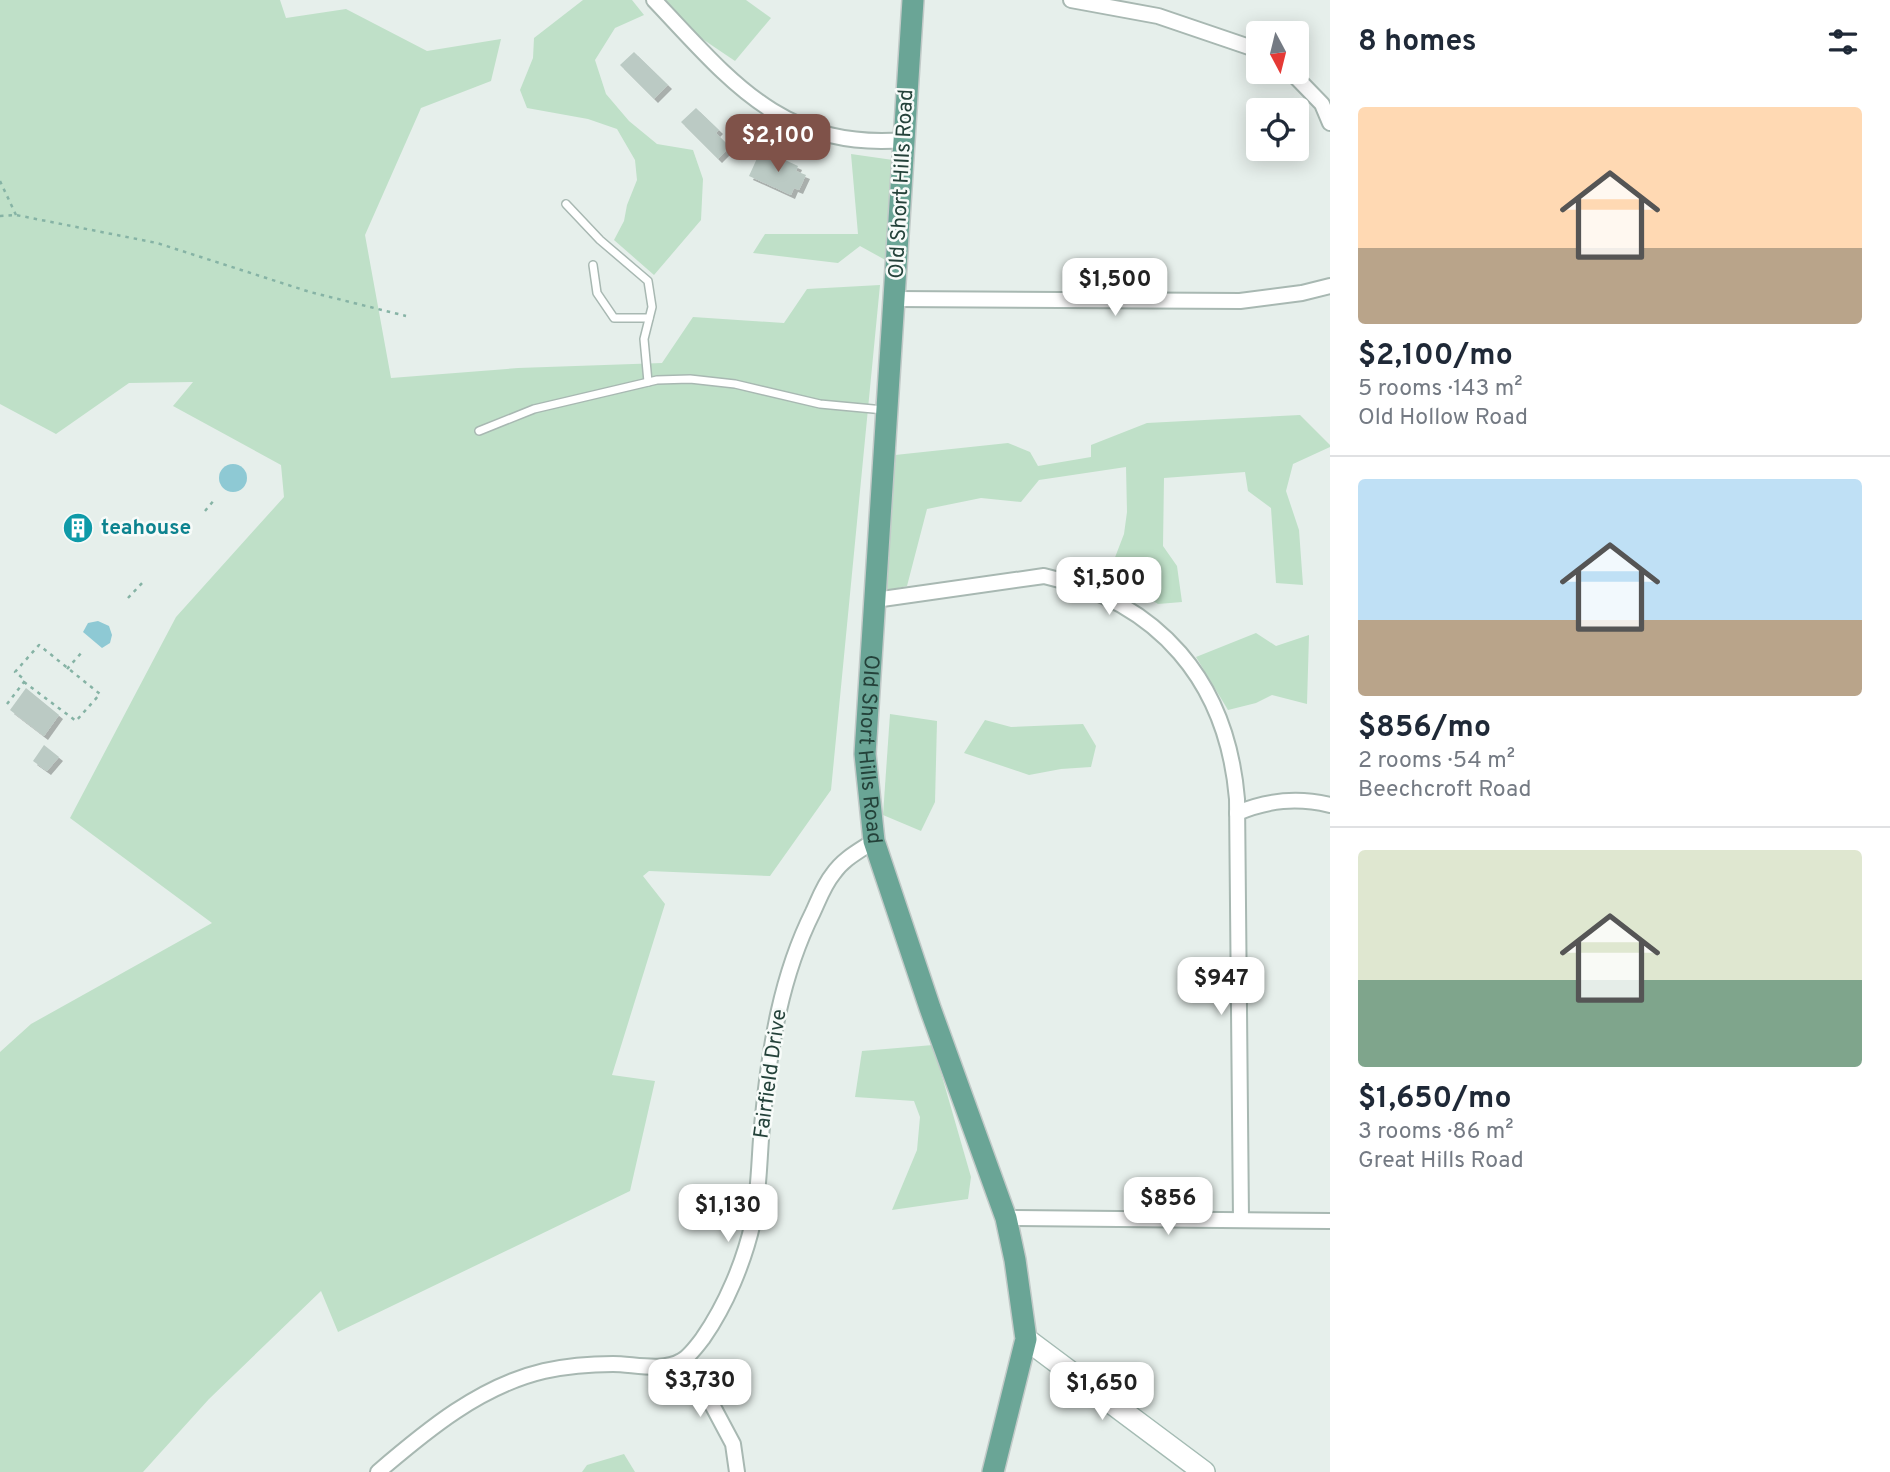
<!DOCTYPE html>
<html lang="en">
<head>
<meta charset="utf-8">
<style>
  body { margin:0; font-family:Overpass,sans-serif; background:#f2f2f3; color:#1f2937; height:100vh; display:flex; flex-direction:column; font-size:26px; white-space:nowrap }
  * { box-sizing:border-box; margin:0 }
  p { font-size:23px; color:#747a83 }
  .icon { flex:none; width:38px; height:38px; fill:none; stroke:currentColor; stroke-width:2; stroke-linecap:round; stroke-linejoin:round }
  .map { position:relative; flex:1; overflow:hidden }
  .sheet { display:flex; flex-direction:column; background:#fff; width:560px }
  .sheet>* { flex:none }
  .needle { width:46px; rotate:173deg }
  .fabs { position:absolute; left:1246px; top:21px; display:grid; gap:14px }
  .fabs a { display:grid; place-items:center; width:63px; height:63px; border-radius:7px; background:#fff; box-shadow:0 4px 18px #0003; font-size:35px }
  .price { position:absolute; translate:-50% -60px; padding:0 16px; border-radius:14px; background:#fff; color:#222; font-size:23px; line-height:46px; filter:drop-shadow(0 2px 4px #0008) }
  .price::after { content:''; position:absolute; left:50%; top:42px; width:21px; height:16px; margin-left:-10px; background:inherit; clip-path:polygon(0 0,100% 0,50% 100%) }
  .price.current { background:#7f5249; color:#fff }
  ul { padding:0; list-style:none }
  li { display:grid; align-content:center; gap:14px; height:371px; padding:0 28px }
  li+li { border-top:2px solid #e0e1e3 }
  li span { display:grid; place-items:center; height:217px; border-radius:7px; color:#555 }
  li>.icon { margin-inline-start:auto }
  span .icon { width:126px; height:126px; fill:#fffc; stroke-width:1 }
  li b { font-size:30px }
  h2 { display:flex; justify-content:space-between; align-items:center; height:84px; padding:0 28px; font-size:30px }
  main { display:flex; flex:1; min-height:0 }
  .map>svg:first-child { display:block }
  .green { fill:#bfe0c8 }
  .water { fill:#8ec9d4 }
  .building { fill:#bbcac4; filter:url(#shadow) }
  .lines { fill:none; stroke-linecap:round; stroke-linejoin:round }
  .lane-casing { stroke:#a8b8b2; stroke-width:10 }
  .street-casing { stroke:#a8b8b2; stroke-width:18 }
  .secondary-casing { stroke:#a4bbb3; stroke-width:24 }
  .primary-casing { stroke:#c2cac8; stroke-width:24 }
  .path { stroke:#86b3a5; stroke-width:2.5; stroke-dasharray:3.5 5; stroke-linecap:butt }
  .lane { stroke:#fff; stroke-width:7 }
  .street { stroke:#fff; stroke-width:14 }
  .secondary { stroke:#fff; stroke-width:21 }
  .primary { stroke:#6aa596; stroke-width:21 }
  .labels { text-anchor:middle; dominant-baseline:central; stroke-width:5; stroke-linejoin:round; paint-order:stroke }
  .street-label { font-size:21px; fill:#24423a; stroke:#f7fbf9 }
  .culture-label { font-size:21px; font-weight:bold; fill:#0d838f; stroke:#f7fbf9; text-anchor:start }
</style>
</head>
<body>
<main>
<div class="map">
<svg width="1330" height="1472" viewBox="0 0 1330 1472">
  <defs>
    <filter id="shadow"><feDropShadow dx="4" dy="4" stdDeviation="0" flood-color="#0004"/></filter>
  </defs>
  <rect width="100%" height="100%" fill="#e6efeb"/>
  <g class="green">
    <polygon points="0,0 280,0 286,18 346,9 427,51 501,39 491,81 421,108 365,235 391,378 518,368 662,363 693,317 784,323 807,289 880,285 831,790 770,876 649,871 643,876 665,904 612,1075 655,1081 630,1191 338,1332 321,1291 209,1399 143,1472 0,1472 0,1052 31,1024 212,923 70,818 176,617 284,497 281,465 173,406 193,382 129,383 56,434 0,404"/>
    <polygon points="583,0 632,0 644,15 615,28 595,60 606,94 629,121 657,144 693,150 703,179 701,220 654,275 614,240 624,221 627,205 637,180 635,160 617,129 588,119 527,108 520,90 533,58 534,38"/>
    <polygon points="666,0 746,0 771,18 735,61 698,36"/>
    <polygon points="851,154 893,160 889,262 860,246 838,263 753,253 765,234 858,234"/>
    <polygon points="1300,415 1330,445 1330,447 1293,464 1286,491 1299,530 1303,585 1276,583 1271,508 1248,491 1245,472 1164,478 1163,546 1177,566 1182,602 1158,604 1109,573 1124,534 1127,512 1126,467 1039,480 1021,502 981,498 927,509 907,586 881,592 895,455 1008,443 1030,452 1038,466 1091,457 1091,445 1147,423"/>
    <polygon points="1256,633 1276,646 1309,635 1307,704 1272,695 1256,703 1228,710 1196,657"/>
    <polygon points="890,714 937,721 935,802 921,831 883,815"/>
    <polygon points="985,720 1011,727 1083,724 1096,746 1091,767 1061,769 1029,775 964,753"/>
    <polygon points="933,1045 971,1177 968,1199 892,1210 917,1150 920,1117 914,1101 855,1097 862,1051"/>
    <polygon points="624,1454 635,1472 582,1472 587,1465"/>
  </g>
  <g class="water">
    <circle cx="233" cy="478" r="14"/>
    <polygon points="98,621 109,626 112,635 110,643 102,648 83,632 88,623"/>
  </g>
  <g class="building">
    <polygon points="634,52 668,85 654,99 620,65"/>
    <polygon points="696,108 719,130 716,133 730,147 718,159 681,122"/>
    <polygon points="759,154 783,164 785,160 798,166 796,171 806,175 799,190 794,188 791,195 749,176"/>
    <circle cx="78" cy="529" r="7"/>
    <polygon points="26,688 59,715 44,736 10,710"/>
    <polygon points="44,745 59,757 47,771 33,761"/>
  </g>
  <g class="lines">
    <g class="lane-casing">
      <g id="lane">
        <polyline points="566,204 600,240 648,281 652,307 644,339 648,382"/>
        <polyline points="593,265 597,293 614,318 649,318"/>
        <polyline points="479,431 534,409 657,380 690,379 735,384 820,404 884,410"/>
      </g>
    </g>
    <g class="street-casing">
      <g id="street">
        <path d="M654 0C730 80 782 150 904 140"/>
        <polyline points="1071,0 1158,16 1258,50"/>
        <polyline points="1291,72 1322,104 1330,123"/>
        <polyline points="895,299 1240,301 1302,293 1330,286"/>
        <path d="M875 600 1044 576C1159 602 1227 681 1237 799L1241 1220"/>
        <path d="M1237 813C1268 800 1297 797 1330 805"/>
        <polyline points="1006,1218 1330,1221"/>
        <polyline points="682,1361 709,1399 733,1444 737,1472"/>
        <path d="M378 1472C427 1430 480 1386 544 1371 567 1366 590 1364 613 1364 633 1364 663 1372 681 1361 689 1357 697 1346 703 1338 726 1305 744 1262 753 1222 760 1187 759 1151 763 1116 770 1046 781 976 813 912 819 899 824 885 833 874 843 859 859 851 874 841"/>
      </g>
    </g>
    <g class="secondary-casing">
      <polyline id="secondary" points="1026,1339 1204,1472"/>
    </g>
    <g class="primary-casing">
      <g id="primary">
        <path id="s1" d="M913 0 865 754 874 841 930 1008 1006 1218 1015 1260 1026 1339 993 1472"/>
      </g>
    </g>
    <g class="path">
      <polyline points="0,181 16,215"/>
      <polyline points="0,216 16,215 157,243 310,292 406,316"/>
      <polyline points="205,511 215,499"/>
      <polyline points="128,598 143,582"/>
      <polyline points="67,669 83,651"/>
      <polyline points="7,704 24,682 25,680 15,672 39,645 100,694 76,721 24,682"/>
    </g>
    <use href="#lane" class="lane"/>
    <use href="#street" class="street"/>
    <use href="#secondary" class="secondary"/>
    <use href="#primary" class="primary"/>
  </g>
  <defs>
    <g id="building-disc" transform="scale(1.575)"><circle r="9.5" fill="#0f9aa8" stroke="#f7fbf9"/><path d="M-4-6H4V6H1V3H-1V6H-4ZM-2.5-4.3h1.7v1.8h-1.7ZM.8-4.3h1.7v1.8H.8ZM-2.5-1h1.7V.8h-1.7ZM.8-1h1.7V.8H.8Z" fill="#fff"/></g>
  </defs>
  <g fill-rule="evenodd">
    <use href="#building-disc" x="78" y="528"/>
  </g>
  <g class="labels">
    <g class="street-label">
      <text transform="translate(902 184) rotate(-87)">Old Short Hills Road</text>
      <text stroke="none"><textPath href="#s1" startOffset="751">Old Short Hills Road</textPath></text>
      <text transform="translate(771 1074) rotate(-82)">Fairfield Drive</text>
    </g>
    <g class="culture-label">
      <text x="101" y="528">teahouse</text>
    </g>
  </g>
</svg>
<div class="fabs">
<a><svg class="needle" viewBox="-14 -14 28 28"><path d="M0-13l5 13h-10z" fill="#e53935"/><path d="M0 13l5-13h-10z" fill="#747a83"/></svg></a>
<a><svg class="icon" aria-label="locate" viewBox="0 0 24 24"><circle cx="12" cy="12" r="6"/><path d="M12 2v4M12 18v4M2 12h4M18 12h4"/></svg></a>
</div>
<b class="price current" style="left:778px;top:174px">$2,100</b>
<b class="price" style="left:1115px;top:318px">$1,500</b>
<b class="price" style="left:1109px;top:617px">$1,500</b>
<b class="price" style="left:1221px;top:1017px">$947</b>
<b class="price" style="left:1168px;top:1237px">$856</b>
<b class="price" style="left:728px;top:1244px">$1,130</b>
<b class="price" style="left:700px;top:1419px">$3,730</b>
<b class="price" style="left:1102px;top:1422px">$1,650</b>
</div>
<section class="sheet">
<h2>8 homes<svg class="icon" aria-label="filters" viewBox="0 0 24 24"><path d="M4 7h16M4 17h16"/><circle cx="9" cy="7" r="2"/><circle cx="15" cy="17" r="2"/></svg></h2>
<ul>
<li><span style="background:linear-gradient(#ffd9b3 65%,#b9a48a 0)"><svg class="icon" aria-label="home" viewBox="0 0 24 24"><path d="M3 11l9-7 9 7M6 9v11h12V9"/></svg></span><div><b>$2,100/mo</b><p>5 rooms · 143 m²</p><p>Old Hollow Road</p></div></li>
<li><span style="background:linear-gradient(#bfe0f5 65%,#b9a48a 0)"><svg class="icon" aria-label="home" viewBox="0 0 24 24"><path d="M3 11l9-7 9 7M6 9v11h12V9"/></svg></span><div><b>$856/mo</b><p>2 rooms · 54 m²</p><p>Beechcroft Road</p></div></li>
<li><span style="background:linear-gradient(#dfe7d0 60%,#7fa58c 0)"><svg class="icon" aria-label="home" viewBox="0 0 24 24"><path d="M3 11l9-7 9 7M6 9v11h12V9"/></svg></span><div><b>$1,650/mo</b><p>3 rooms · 86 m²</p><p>Great Hills Road</p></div></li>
</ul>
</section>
</main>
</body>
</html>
